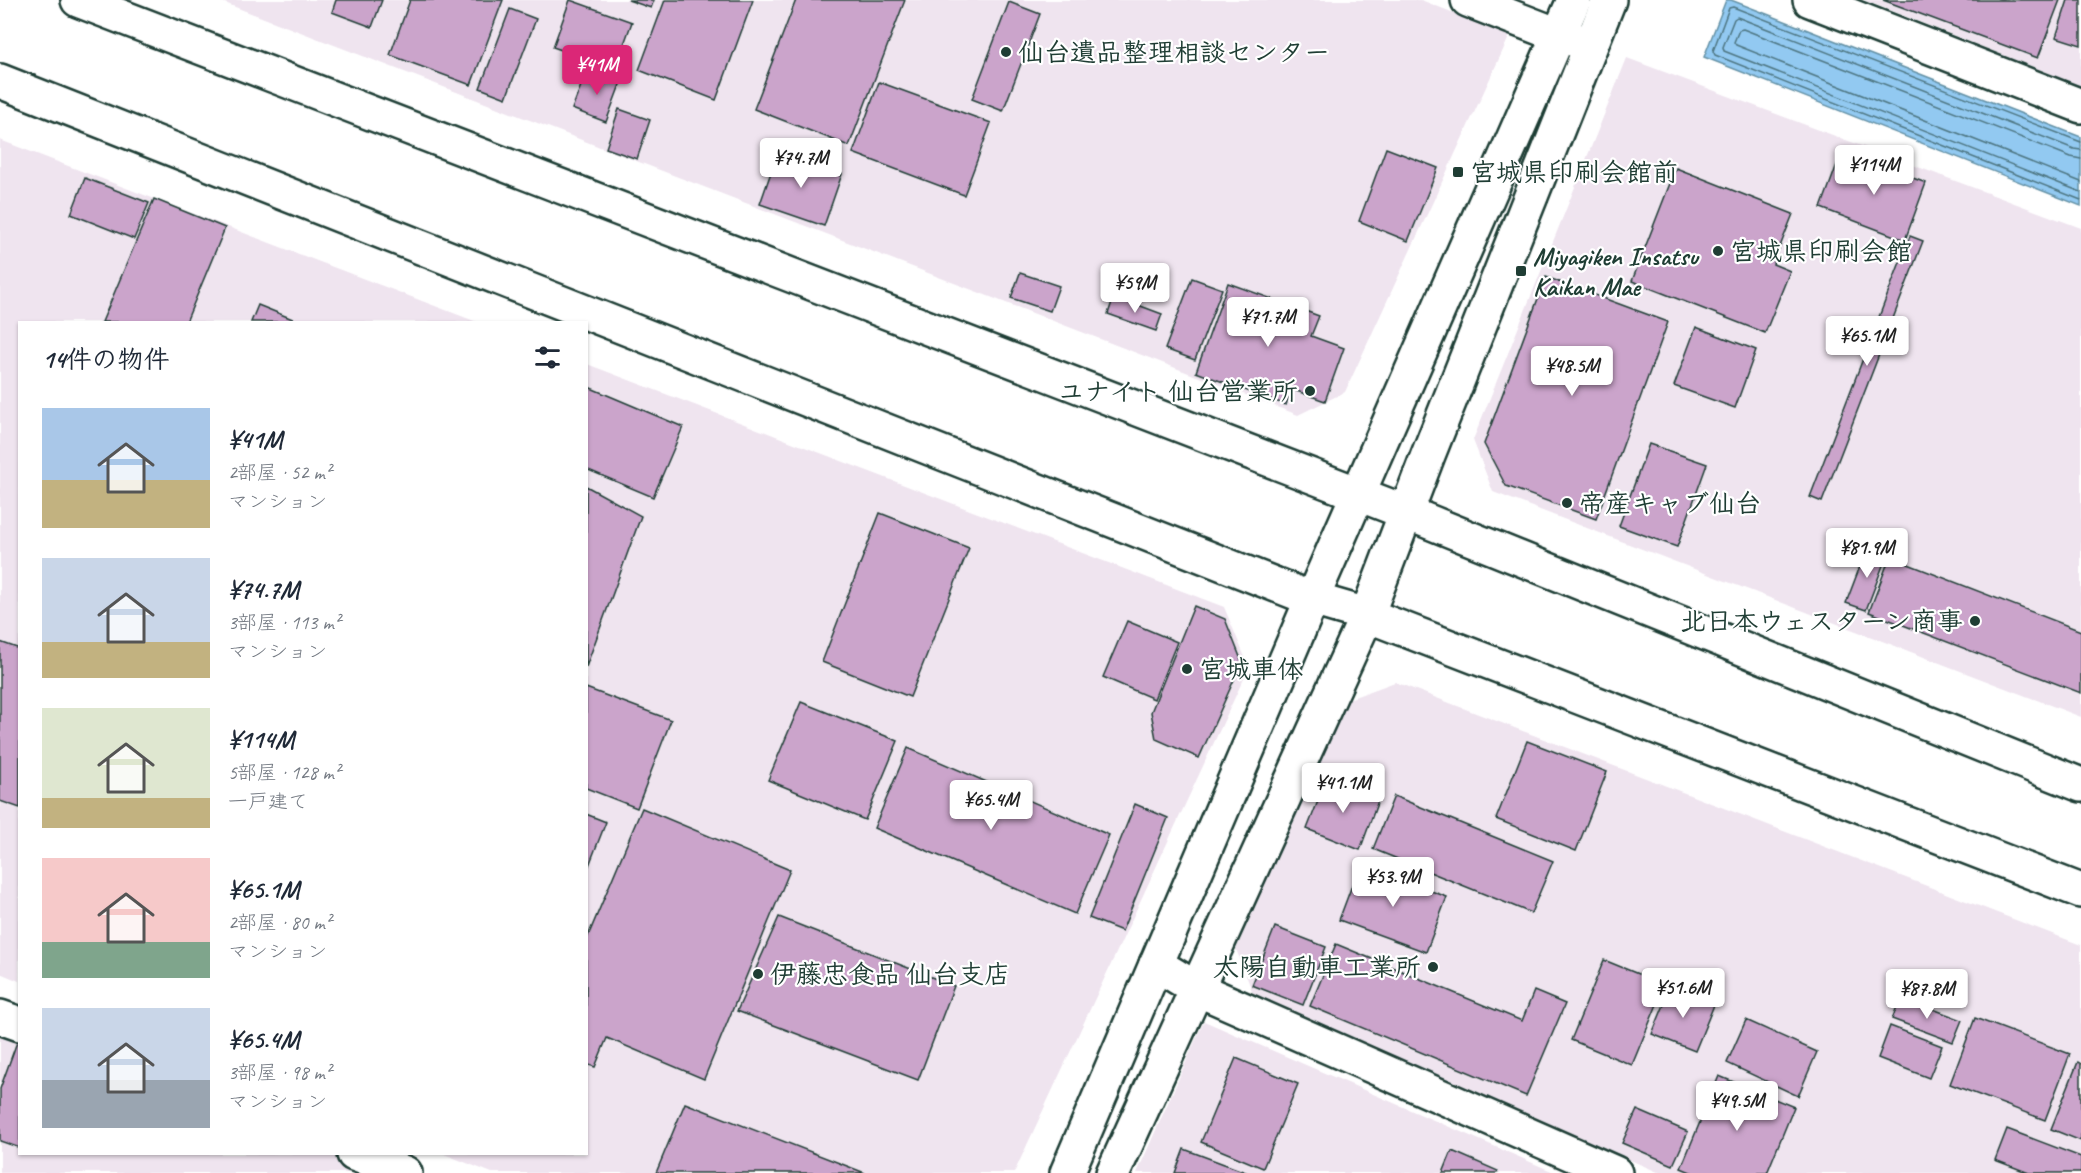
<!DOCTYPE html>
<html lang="ja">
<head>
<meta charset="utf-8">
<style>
  body { margin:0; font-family:Caveat,"Klee One",sans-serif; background:#f2f2f3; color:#1f2937; height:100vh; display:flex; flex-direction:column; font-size:22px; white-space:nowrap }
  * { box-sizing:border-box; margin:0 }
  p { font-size:20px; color:#747a83 }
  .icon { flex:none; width:33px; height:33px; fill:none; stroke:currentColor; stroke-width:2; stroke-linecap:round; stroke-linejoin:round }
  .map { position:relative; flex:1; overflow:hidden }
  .details { position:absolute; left:18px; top:321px; width:570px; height:834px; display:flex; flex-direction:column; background:#fff; border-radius:0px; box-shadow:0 2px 4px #0004 }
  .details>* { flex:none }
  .price { position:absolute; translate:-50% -51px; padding:0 14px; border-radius:6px; background:#fff; color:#222; font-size:20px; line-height:39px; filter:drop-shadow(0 2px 3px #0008) }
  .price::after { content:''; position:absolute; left:50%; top:36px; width:18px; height:14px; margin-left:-9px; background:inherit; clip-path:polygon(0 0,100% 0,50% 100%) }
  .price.on { background:#db2777; color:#fff }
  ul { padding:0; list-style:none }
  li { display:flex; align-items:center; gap:18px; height:150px; padding:0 24px }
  li span { display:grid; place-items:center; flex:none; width:168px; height:120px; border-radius:0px; color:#555 }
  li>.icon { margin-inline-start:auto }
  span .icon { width:72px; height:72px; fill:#fffc; stroke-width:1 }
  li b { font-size:26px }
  h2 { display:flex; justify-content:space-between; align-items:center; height:72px; padding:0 24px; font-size:26px }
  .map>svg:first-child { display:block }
  .built { fill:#efe4ef }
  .water { fill:#92c9f1; stroke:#6491a5; stroke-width:1.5 }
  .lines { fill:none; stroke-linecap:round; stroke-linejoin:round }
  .shore { stroke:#4d7580; stroke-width:1.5 }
  .building { fill:#cba4cb; stroke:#1f3d34; stroke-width:1.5 }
  .minor-casing { stroke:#1f3d34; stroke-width:38 }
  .tertiary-casing { stroke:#1f3d34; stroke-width:38 }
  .minor { stroke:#fff; stroke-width:33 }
  .tertiary { stroke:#fff; stroke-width:33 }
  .poi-dot { fill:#1f3d34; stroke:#fff; stroke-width:2 }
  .labels { text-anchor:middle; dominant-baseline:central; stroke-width:4.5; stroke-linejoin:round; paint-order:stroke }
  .poi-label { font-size:26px; font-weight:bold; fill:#1f3d34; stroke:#fff; text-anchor:start }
</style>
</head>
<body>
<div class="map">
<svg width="2081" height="1173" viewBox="0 0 2081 1173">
  <rect width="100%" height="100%" fill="#fff"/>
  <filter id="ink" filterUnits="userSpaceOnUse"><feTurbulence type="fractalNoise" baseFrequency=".0167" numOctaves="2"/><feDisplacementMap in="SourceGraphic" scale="12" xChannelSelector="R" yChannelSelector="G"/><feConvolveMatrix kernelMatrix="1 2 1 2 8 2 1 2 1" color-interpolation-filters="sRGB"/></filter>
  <g filter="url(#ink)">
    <g class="built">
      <polygon points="217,0 1421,0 1510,35 1345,392 1298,415"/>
      <polygon points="1864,0 2081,0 2081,86"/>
      <polygon points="1627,58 2081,228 2081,717 1493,492 1473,440"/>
      <polygon points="0,140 477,322 20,322 19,981 0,973"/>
      <polygon points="587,364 1224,607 1249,667 1014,1173 492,1173 444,1154 586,1154"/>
      <polygon points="1395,682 2081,945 2081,1173 1660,1173 1254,996 1236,949 1346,700"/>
      <polygon points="1204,1021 1556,1173 1137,1173"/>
      <polygon points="0,1024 19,1031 20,1154 333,1154 383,1173 0,1173"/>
    </g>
    <polygon class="water" points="1726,0 1731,0 2081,137 2081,206 1704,57"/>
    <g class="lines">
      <g class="shore">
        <polyline points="2081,142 1733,7 1729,8 1713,51 1715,55 2081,200"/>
        <polyline points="2081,150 2074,149 1737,17 1734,19 1723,47 1724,51 2081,192"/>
        <polyline points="2081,159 2071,157 1743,29 1739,30 1734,42 1736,45 2081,182"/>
      </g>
    </g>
    <g class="building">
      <polygon points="336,0 382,0 372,27 332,12"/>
      <polygon points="410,0 503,0 471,85 390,55"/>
      <polygon points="570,0 632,22 615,69 553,47"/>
      <polygon points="628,0 654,0 651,8"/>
      <polygon points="665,0 753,0 716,100 639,70"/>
      <polygon points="796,0 905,0 849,146 754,109"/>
      <polygon points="1883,0 2060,0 2038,58"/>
      <polygon points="2068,0 2081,0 2081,45 2056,37"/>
      <polygon points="1009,2 1040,14 1003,111 972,99"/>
      <polygon points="510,9 536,19 506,98 480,88"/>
      <polygon points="587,70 621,82 606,122 572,109"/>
      <polygon points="879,82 991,123 964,195 853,153"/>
      <polygon points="619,109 650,120 637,159 606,148"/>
      <polygon points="1386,148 1438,168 1408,241 1359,221"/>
      <polygon points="1842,151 1926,183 1905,240 1821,208"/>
      <polygon points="778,152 842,174 824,226 760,204"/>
      <polygon points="1676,168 1793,214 1773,264 1790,271 1765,333 1632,281"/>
      <polygon points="85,178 149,203 134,239 71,214"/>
      <polygon points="154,199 225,228 186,322 102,322"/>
      <polygon points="1910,236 1923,241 1822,502 1810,497"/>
      <polygon points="1020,273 1059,286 1050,311 1011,298"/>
      <polygon points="1546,277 1668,322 1596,519 1506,486 1484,444"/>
      <polygon points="1192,278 1222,289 1195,360 1165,349"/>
      <polygon points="1228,283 1319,316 1311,336 1344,348 1325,401 1291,389 1286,405 1196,372"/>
      <polygon points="1114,296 1162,314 1156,331 1108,314"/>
      <polygon points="258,305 295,320 294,322 251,322"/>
      <polygon points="1696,327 1756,350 1735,408 1674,386"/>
      <polygon points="586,386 683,427 653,497 586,469"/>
      <polygon points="1649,444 1707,464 1677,547 1619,526"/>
      <polygon points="586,486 641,516 586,667"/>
      <polygon points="880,513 969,548 910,697 822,662"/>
      <polygon points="1867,548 1887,555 1866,610 1846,603"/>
      <polygon points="1890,557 2081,631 2081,693 1869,612"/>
      <polygon points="1194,606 1225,619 1242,662 1199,758 1156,739 1151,712"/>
      <polygon points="1127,621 1177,642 1154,699 1103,677"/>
      <polygon points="0,642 20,649 20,808 0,801"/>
      <polygon points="586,688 671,720 637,808 586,788"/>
      <polygon points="801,702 898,741 865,820 768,780"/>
      <polygon points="1527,741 1607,772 1576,851 1496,819"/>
      <polygon points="908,748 1109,835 1075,914 874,828"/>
      <polygon points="1327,778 1379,798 1360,850 1307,829"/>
      <polygon points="1394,796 1553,861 1531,913 1373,849"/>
      <polygon points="1135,804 1168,818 1122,931 1089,918"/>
      <polygon points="642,808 790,870 704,1079 607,1038 595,1067 586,1064 586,941"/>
      <polygon points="586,814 606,822 586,873"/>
      <polygon points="1360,864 1447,897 1426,952 1339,920"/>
      <polygon points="779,917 954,986 918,1080 737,1011"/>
      <polygon points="1275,927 1326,947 1303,1005 1252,985"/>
      <polygon points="1336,944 1522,1021 1534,991 1565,1004 1526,1096 1310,1006"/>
      <polygon points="1604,960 1665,985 1632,1065 1571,1040"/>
      <polygon points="1671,988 1714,1005 1695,1051 1652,1034"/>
      <polygon points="1901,997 1962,1020 1953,1042 1892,1019"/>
      <polygon points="1975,1018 2070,1054 2045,1120 1950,1084"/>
      <polygon points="1746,1020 1817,1052 1798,1096 1727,1063"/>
      <polygon points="1890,1026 1942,1046 1929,1078 1878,1058"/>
      <polygon points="17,1042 20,1043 20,1148 0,1141 0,1089"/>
      <polygon points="1236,1058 1298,1084 1263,1168 1201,1142"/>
      <polygon points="2078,1062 2081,1064 2081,1141 2051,1129"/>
      <polygon points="1719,1076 1794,1107 1767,1173 1693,1173 1681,1168"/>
      <polygon points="685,1103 865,1173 656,1173"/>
      <polygon points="1637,1110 1688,1132 1673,1165 1622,1143"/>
      <polygon points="2007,1129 2081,1157 2081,1173 2029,1173 1995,1160"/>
      <polygon points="1184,1149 1248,1173 1175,1173"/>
      <polygon points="1452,1151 1498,1171 1497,1173 1443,1173"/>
    </g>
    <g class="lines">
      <g class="minor-casing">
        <g id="minor">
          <polyline points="1468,0 1558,35 1590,44"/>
          <polyline points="1156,964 1197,989 1615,1173"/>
        </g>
      </g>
      <g class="tertiary-casing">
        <g id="tertiary">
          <polyline points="78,0 1405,512 2081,785"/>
          <polyline points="1810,0 2081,106"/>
          <polyline points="0,81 1312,599 1367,615 2081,891"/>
          <polyline points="0,1017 20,1024"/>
          <polyline points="354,1154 405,1173"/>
          <polyline points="1067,1173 1312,599 1574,0"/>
          <polyline points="1113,1173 1367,615 1428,455 1609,0"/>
        </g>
      </g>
      <use href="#minor" class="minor"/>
      <use href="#tertiary" class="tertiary"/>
    </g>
  </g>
  <g class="poi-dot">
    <circle cx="1006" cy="52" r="6"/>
    <rect x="1452" y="166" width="12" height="12" rx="3"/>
    <circle cx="1718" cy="251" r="6"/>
    <rect x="1515" y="265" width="12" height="12" rx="3"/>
    <circle cx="1310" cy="391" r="6"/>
    <circle cx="1567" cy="503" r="6"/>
    <circle cx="1975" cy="621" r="6"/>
    <circle cx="1187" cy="669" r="6"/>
    <circle cx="1433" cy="967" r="6"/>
    <circle cx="758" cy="974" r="6"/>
  </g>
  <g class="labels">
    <g class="poi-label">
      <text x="1018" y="52">仙台遺品整理相談センター</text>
      <text x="1470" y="172">宮城県印刷会館前</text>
      <text x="1730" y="251">宮城県印刷会館</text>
      <text x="1533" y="256">Miyagiken Insatsu<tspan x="1533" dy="30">Kaikan Mae</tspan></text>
      <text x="1298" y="391" text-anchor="end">ユナイト 仙台営業所</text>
      <text x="1579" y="503">帝産キャブ仙台</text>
      <text x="1963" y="621" text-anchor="end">北日本ウェスターン商事</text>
      <text x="1199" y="669">宮城車体</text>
      <text x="1421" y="967" text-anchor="end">太陽自動車工業所</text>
      <text x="770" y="974">伊藤忠食品 仙台支店</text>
    </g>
  </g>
</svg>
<b class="price on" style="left:597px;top:96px">¥41M</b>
<b class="price" style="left:801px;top:189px">¥74.7M</b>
<b class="price" style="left:1874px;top:196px">¥114M</b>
<b class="price" style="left:1135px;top:314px">¥59M</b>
<b class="price" style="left:1268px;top:348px">¥71.7M</b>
<b class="price" style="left:1867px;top:367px">¥65.1M</b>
<b class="price" style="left:1572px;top:397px">¥48.5M</b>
<b class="price" style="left:1867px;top:579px">¥81.9M</b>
<b class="price" style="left:1343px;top:814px">¥41.1M</b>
<b class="price" style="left:991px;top:831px">¥65.4M</b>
<b class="price" style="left:1393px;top:908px">¥53.9M</b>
<b class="price" style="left:1683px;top:1019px">¥51.6M</b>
<b class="price" style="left:1927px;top:1020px">¥87.8M</b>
<b class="price" style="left:1737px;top:1132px">¥49.5M</b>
<section class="details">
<h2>14件の物件<svg class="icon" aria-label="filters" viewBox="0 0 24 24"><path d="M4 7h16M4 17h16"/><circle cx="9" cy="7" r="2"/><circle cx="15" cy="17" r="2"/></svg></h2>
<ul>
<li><span style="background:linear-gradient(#a9c7e8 60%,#c2b280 0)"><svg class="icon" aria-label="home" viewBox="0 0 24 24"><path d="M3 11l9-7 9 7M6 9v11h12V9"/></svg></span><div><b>¥41M</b><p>2部屋 · 52 m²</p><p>マンション</p></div></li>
<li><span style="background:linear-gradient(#c9d6e8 70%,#c2b280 0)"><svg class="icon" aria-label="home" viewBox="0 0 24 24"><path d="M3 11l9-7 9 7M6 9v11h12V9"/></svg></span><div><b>¥74.7M</b><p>3部屋 · 113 m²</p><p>マンション</p></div></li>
<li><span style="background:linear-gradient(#dfe7d0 75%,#c2b280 0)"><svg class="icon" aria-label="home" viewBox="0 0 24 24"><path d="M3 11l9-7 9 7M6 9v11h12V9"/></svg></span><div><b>¥114M</b><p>5部屋 · 128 m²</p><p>一戸建て</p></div></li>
<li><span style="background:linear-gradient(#f6c9c9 70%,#7fa58c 0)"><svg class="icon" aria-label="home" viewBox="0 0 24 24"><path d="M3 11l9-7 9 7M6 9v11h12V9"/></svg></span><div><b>¥65.1M</b><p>2部屋 · 80 m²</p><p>マンション</p></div></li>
<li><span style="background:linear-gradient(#c9d6e8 60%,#9aa5b1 0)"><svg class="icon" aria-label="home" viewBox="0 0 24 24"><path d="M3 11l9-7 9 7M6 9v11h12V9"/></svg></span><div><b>¥65.4M</b><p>3部屋 · 98 m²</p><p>マンション</p></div></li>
</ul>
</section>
</div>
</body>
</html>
